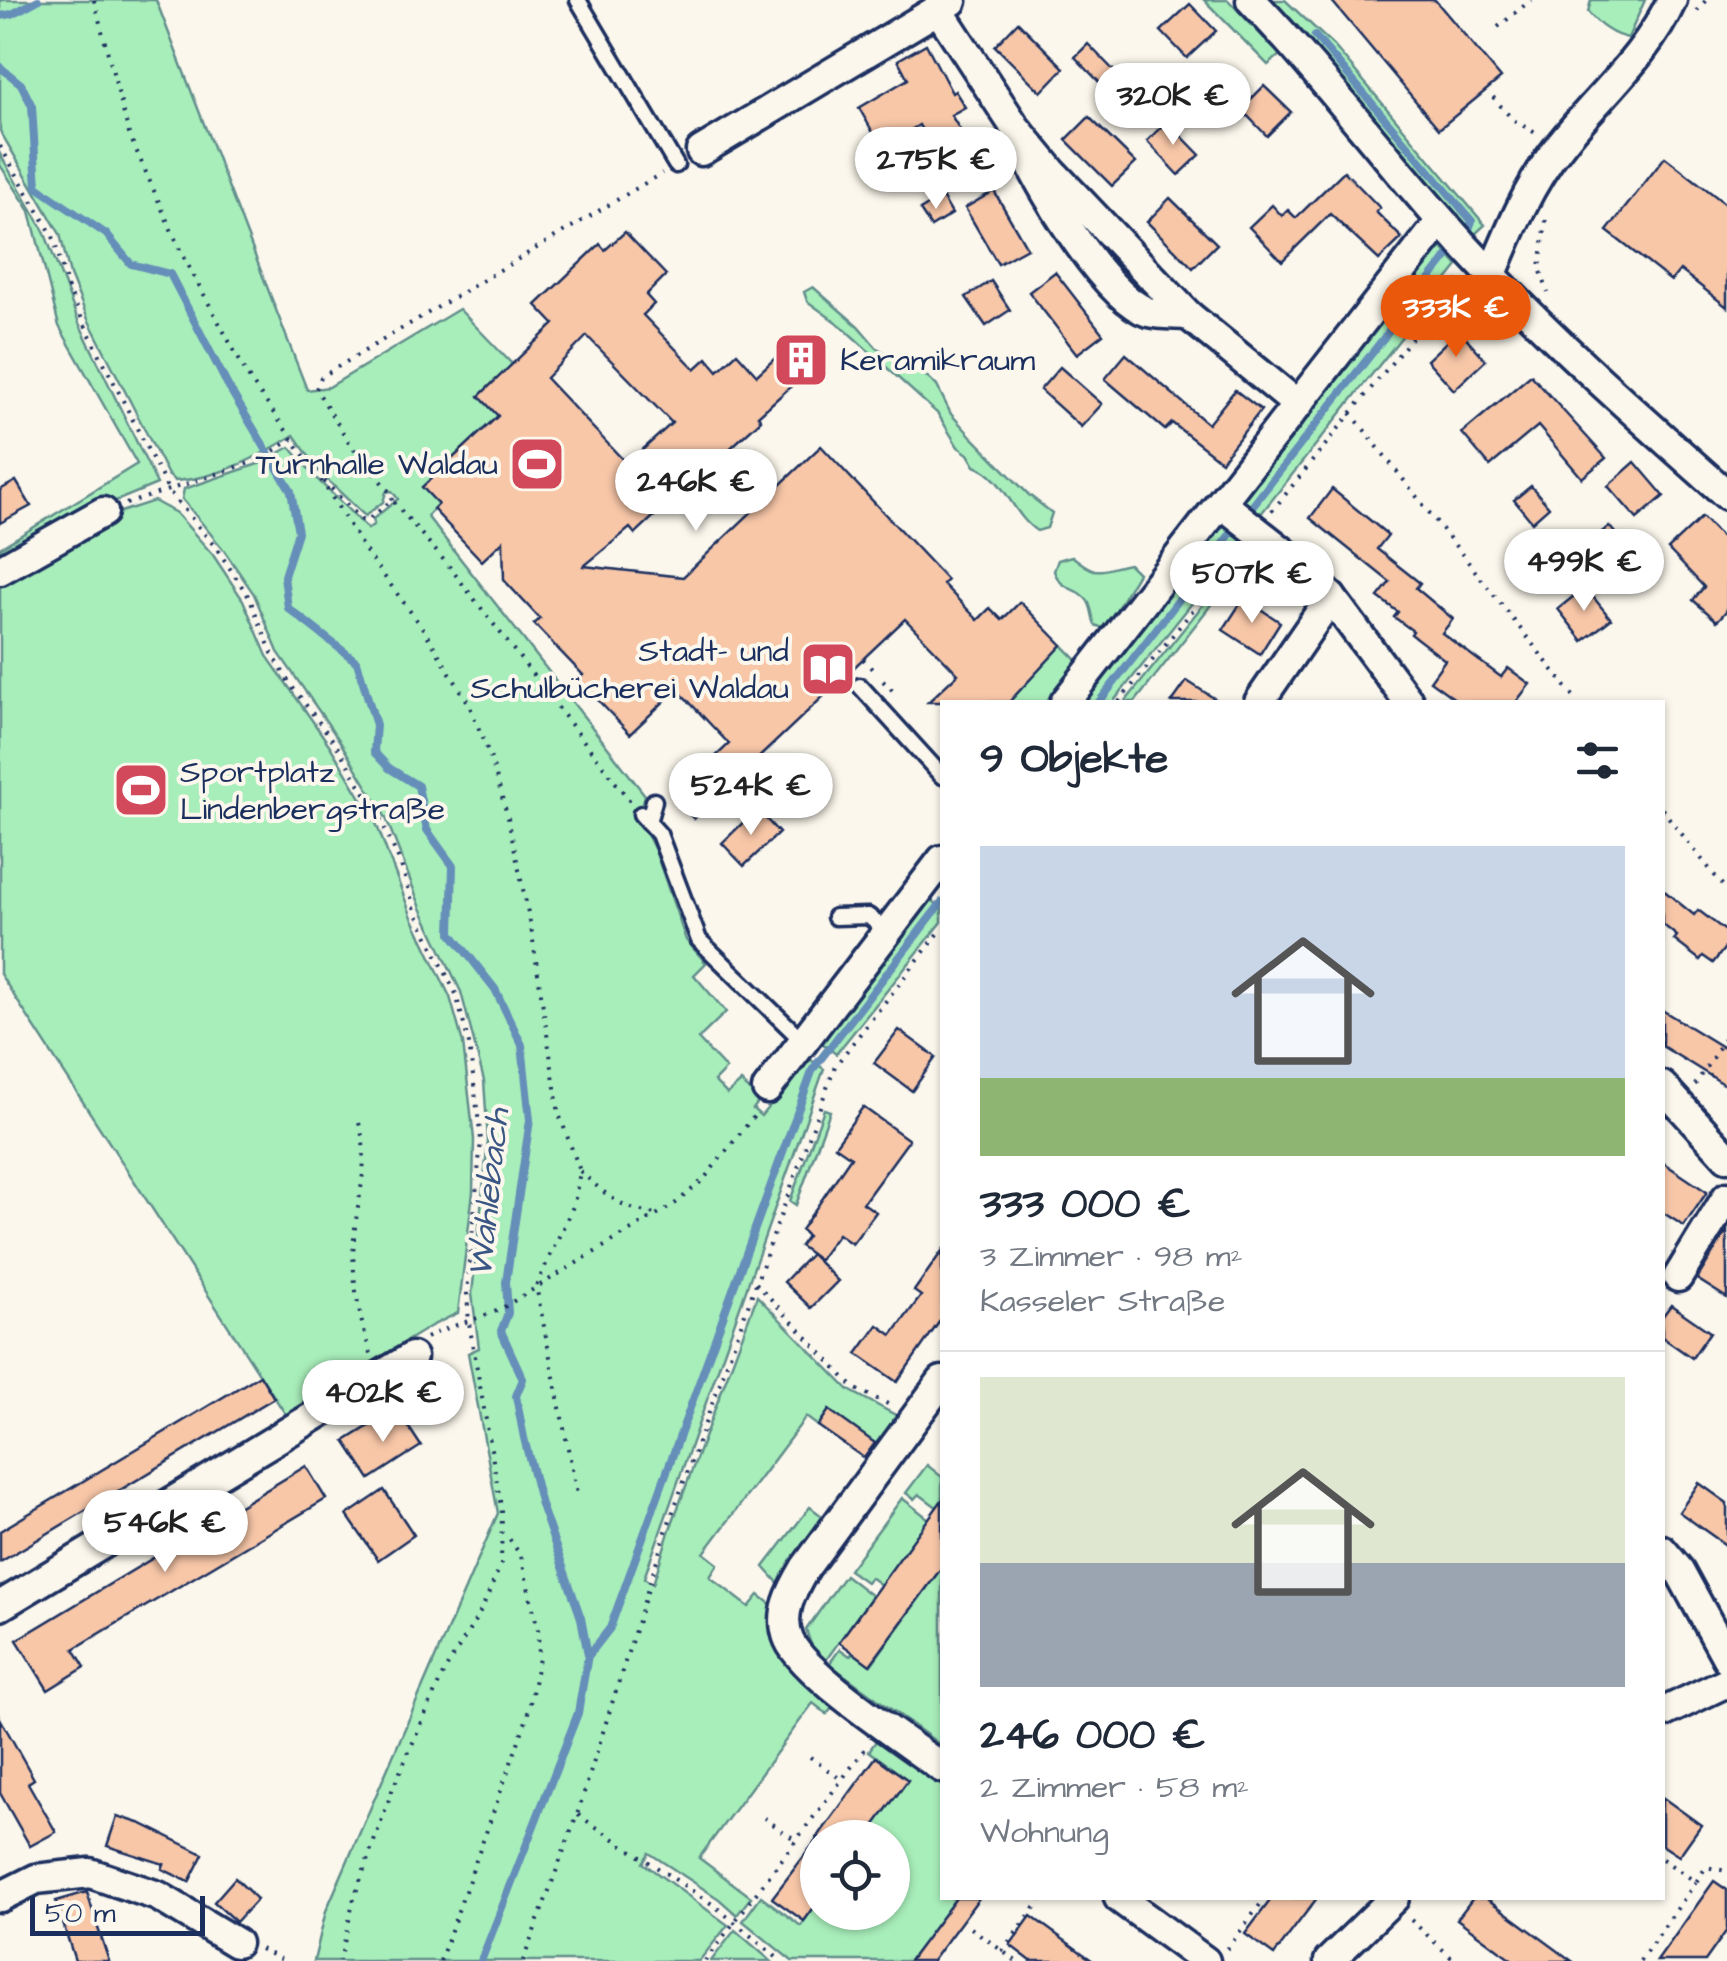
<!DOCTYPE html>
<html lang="de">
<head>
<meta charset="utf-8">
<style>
  body { margin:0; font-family:"Architects Daughter",sans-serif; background:#f6f6f7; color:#1f2937; height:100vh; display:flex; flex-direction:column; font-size:38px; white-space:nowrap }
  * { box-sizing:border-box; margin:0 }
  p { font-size:32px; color:#747a83 }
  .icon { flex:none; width:55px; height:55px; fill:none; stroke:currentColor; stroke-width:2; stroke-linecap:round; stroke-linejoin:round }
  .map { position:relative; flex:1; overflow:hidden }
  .drawer { position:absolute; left:940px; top:700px; width:725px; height:1200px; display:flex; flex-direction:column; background:#fff; border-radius:0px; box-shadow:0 2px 8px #0004 }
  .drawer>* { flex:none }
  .fabs { position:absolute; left:800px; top:1820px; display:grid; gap:20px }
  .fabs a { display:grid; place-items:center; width:110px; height:110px; border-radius:50%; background:#fff; box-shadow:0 2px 8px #0004; font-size:50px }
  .scale { position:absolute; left:30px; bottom:25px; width:175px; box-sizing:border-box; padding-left:10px; border:5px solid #1b2f5e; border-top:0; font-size:28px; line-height:35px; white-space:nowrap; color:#1b2f5e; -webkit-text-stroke:8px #fbf7ec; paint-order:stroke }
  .price { position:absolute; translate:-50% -85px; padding:0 22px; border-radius:35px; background:#fff; color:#222; font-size:32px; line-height:65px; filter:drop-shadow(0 2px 5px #0008) }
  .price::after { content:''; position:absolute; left:50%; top:60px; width:30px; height:22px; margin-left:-15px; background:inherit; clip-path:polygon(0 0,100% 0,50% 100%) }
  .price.active { background:#ea580c; color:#fff }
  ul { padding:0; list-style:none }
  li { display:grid; align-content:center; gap:20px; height:530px; padding:0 40px }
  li+li { border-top:2px solid #e0e1e3 }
  li span { display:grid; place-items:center; height:310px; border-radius:0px; color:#555 }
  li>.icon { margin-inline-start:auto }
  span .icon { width:180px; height:180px; fill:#fffc; stroke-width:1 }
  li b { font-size:42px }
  h2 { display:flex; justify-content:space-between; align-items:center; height:120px; padding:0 40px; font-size:42px }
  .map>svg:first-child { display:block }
  .green { fill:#a8eeba; stroke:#628e8c; stroke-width:2.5 }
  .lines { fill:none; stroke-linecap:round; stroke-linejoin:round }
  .stream { stroke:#658eb9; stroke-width:8 }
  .building { fill:#f8c7a8; stroke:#1b2f5e; stroke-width:2.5; fill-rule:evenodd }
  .lane-casing { stroke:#1b2f5e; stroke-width:21 }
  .street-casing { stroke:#1b2f5e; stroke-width:35 }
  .path { stroke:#1b2f5e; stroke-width:4; stroke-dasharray:2.5 8; stroke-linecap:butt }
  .lane { stroke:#fbf7ec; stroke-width:14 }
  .street { stroke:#fbf7ec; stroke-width:28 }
  .labels { text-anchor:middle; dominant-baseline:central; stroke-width:8; stroke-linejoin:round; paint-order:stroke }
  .poi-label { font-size:32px; fill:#1b2f5e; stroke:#fbf7ec; text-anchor:start }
  .water-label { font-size:35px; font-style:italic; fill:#3a5684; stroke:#fbf7ec }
</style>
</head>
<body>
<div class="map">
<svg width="1727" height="1961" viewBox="0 0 1727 1961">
  <rect width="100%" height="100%" fill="#fbf7ec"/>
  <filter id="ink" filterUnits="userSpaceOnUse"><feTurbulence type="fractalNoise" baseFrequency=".01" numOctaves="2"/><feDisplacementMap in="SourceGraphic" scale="20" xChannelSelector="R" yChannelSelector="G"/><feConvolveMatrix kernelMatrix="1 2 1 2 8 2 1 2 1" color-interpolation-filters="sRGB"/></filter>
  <g filter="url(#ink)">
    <g class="green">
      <path d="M0 0H156L307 390 329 387 459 309 513 365 498 416 439 471 455 488 427 516 645 795 639 819 655 850 686 940 706 963 694 975 726 1012 698 1039 726 1069 714 1081 727 1094 741 1082 760 1100 753 1109 761 1116 808 1058 824 1069 644 1578 653 1584 670 1529 757 1296 849 1390 901 1418 880 1447 829 1411 818 1426 806 1417 704 1553 718 1564 710 1577 749 1607 759 1595 773 1606 792 1667 833 1707 827 1714 813 1703 699 1858 751 1897 737 1915 719 1899 649 1853 643 1863 728 1925 699 1961H314L326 1911 498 1513 468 1353 479 1348 472 1294 488 1141 484 1081 461 992 421 908 386 818 339 740 278 652 254 594 223 549 182 499 184 489 261 463 290 447 318 480 368 529 374 524 373 519 398 499 392 491 386 492 383 502 365 516 322 475 294 435C259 457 217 479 175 481L168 475 88 319 70 275 60 234 0 131Z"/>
      <polygon points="1204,0 1228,0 1280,55 1268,65"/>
      <polygon points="1266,0 1285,0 1334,46 1485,225 1474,235 1459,227"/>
      <path d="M1591 0H1645L1628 38C1612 35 1598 24 1588 12Z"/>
      <polygon points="0,154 44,231 79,323 157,484 99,508 93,500 0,553 0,548 137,464 59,326 30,211 0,165"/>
      <polygon points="1440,246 1458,266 1260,515 1241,499"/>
      <path d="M813 287 858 326 877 348 929 378 937 386 951 414 971 436 1029 495 1052 513 1047 528 1037 531C1013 516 1004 476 975 466L968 454 958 447 938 414 840 325 807 301 804 292Z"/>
      <polygon points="154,501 176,513 213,555 243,600 267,656 330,746 376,823 411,915 450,997 463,1043 474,1139 473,1192 458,1313 431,1326 286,1415 0,974 0,579 105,517"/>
      <polygon points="1223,524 1240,537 1240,543 1113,702 1082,702"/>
      <polygon points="1251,545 1258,545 1135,702 1125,702"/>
      <path d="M1072 556C1100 579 1099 569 1129 564L1138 573 1105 629 1095 625C1092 617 1092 606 1087 600 1075 585 1063 593 1054 571L1058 560Z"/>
      <polygon points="1062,645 1078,661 1046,702 1009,702"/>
      <polygon points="929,898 942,908 942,922 836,1054 818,1040"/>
      <polygon points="824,1109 830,1111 796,1205 790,1201"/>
      <polygon points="927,1465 942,1477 942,1502 938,1508 919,1494 914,1499 906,1493"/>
      <polygon points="902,1498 929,1519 881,1585 870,1577 866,1582 849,1570"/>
      <polygon points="810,1507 826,1519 781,1586 764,1567"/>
      <polygon points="942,1567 942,1746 829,1664 840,1649 850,1656 853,1652 871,1665"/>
      <polygon points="845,1575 872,1596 826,1660 813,1650 806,1630"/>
      <polygon points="878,1738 942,1786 942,1898 956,1898 909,1961 792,1961 743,1921 761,1896 801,1926 817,1902 818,1912 892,1912 892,1838 865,1837 908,1780 869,1751"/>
      <polygon points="735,1930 771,1961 711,1961"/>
    </g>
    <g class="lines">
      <g class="stream">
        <polyline points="0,16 12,14 38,0"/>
        <polyline points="0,67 21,84 32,106 37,187 106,234 131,264 170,274 228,386 291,491 298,532 284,576 288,608 357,662 376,725 374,752 389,768 418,786 427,830 453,866 451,933 495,989 522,1045 530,1120 506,1282 508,1313 501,1331 523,1379 516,1396 524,1438 541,1505 581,1618 588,1655 578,1713 481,1961"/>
        <polyline points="1099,702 1469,229 1472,221 1315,36"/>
        <polyline points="589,1655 610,1628 813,1069 942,902"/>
      </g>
    </g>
    <g class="building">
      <polygon points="1331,0 1435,0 1501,78 1439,129"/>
      <polygon points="1190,4 1216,31 1187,58 1161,31"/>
      <polygon points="1018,22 1064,68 1041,92 995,46"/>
      <polygon points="926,44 952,93 955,91 965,107 951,115 975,155 946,172 919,125 882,148 859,108 908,79 898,60"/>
      <polygon points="1088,44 1118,75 1105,88 1075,57"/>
      <polygon points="1264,86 1291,112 1267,136 1241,109"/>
      <polygon points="1089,117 1136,163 1112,186 1066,140"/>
      <polygon points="1167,121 1200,155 1179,175 1147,141"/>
      <polygon points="1665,157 1727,205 1727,307 1680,270 1671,281 1607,231"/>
      <polygon points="1344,171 1380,208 1376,212 1402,238 1379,260 1330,214 1282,261 1249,227 1272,205 1282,216 1288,210 1296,218"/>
      <polygon points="994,191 1027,248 998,264 965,208"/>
      <polygon points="942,197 952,214 931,227 920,210"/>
      <polygon points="1170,198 1217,244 1193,268 1147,222"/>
      <path d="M625 232 666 275 646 295 654 304 643 315 695 369 707 358 718 371 737 353 757 375 798 337 823 364 803 383 799 379 758 416 761 420 696 480 676 459 647 485 666 505 635 534 630 528 584 566 683 577 821 446 947 580 943 584 978 620 990 608 1002 620 1020 602 1062 645 1009 702H928L958 674 905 619 694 819 673 797 729 744 677 689 630 734 578 679 583 675 534 624 540 619 504 580 503 541 482 561 433 509 438 504 422 487 498 416 479 396 554 324 536 305 600 244 605 250ZM587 336 672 423 627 464 546 378Z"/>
      <polygon points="1055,272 1103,334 1077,354 1029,292"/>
      <polygon points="991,281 1010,310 986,326 966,297"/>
      <polygon points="1468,299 1484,315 1468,331 1452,315"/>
      <polygon points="1459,330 1486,360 1454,390 1427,360"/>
      <polygon points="1126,354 1208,424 1235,390 1261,410 1221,461 1172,423 1165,430 1105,379"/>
      <polygon points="1060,367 1102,404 1081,427 1040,390"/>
      <polygon points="1531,375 1606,458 1582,478 1538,426 1490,466 1462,433"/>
      <polygon points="1635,462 1664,496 1637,519 1608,486"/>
      <polygon points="16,481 31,506 0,523 0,490"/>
      <polygon points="1531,486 1549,507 1532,522 1514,500"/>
      <polygon points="1332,489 1388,535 1377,549 1420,583 1416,588 1453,619 1442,633 1501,677 1508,668 1530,684 1516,702 1459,702 1430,681 1445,660 1411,634 1413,631 1394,617 1398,612 1378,597 1390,582 1310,518"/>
      <polygon points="1702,517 1727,543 1727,610 1717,621 1693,600 1704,587 1668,549"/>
      <polygon points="1609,526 1624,543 1578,582 1563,565"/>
      <polygon points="1585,587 1611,619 1583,641 1558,609"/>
      <polygon points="1244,598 1280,622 1260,654 1223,630"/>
      <polygon points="1187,681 1220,702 1172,702"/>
      <polygon points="757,809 779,833 744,866 722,843"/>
      <polygon points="1662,889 1694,915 1698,910 1727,932 1727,945 1713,963 1703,956 1700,960 1674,940 1677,936 1662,924"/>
      <polygon points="1662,1010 1727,1050 1727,1086 1662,1046"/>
      <polygon points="899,1030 936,1057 912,1091 874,1063"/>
      <polygon points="863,1107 909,1140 863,1203 876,1212 852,1244 838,1234 819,1260 811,1254 838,1281 811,1308 784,1282 811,1254 800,1246 807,1236 801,1230 851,1157 835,1146"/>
      <polygon points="1662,1162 1707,1192 1684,1226 1662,1212"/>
      <polygon points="1727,1230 1727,1298 1697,1279"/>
      <polygon points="942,1251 942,1318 897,1382 857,1354 878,1325 892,1335 921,1296 914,1291"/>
      <polygon points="1671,1305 1710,1332 1692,1358 1662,1337 1662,1317"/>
      <polygon points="260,1375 274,1398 0,1562 0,1531"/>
      <polygon points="829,1410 875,1443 864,1458 818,1426"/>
      <polygon points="400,1414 421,1446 370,1479 345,1441 382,1418 385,1423"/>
      <polygon points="306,1466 326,1499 74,1649 85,1667 48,1690 17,1640"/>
      <polygon points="1699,1483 1727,1503 1727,1546 1679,1512"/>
      <polygon points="384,1490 414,1535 378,1560 347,1515"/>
      <polygon points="942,1500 942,1567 870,1665 839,1642"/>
      <polygon points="0,1718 34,1779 28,1783 56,1832 30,1846 0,1793"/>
      <polygon points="876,1757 908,1780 865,1838 817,1838"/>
      <polygon points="1662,1797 1701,1825 1679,1856 1662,1845"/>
      <polygon points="117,1816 142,1824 203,1854 189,1882 162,1869 164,1864 107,1846"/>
      <polygon points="818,1838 818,1902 804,1921 772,1898"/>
      <polygon points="235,1878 257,1899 236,1922 214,1902"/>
      <polygon points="1714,1881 1727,1890 1727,1930 1705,1961 1657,1961"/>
      <polygon points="87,1892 97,1925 109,1961 75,1961 56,1901"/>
      <polygon points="956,1898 979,1898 932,1961 909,1961"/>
      <polygon points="1272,1898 1317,1898 1274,1955 1245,1934"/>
      <polygon points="1473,1898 1486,1898 1572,1961 1514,1961 1457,1919"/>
      <polygon points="1031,1916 1093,1961 1031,1961 1010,1945"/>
    </g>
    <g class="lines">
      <g class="lane-casing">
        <g id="lane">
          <polyline points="578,0 676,165"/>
          <polyline points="860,686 942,776"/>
          <polyline points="641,814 659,834 699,940 803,1041"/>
          <polyline points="648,822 654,801"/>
          <polyline points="835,917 868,916 888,931"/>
        </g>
      </g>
      <g class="street-casing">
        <g id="street">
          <path d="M1251 0C1327 79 1392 168 1466 248 1547 336 1638 416 1727 495"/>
          <polyline points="938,9 1015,127 1052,172 1188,315 1298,405"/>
          <polyline points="701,151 952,1"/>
          <path d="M1027 157C1045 195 1107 299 1148 312 1160 315 1176 314 1188 315"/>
          <path d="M1492 274C1511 228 1529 184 1560 145 1598 96 1645 59 1672 0"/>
          <polyline points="1221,503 1291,558 1331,597 1409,702"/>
          <polyline points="0,570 103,512"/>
          <polyline points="1065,702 1441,221"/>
          <polyline points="1259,702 1331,597"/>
          <polyline points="1662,1086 1727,1157"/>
          <polyline points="767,1089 942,860"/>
          <polyline points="1678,1277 1727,1197"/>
          <path d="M942 1381 805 1568C792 1590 778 1614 789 1640 804 1675 908 1743 942 1768"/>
          <polyline points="1662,1550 1679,1570 1727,1658"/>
          <polyline points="0,1606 412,1357"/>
          <polyline points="1662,1713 1727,1682"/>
          <polyline points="0,1897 36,1879 90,1873 158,1896 236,1943"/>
          <polyline points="1119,1898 1205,1961"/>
          <polyline points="1329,1961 1394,1898"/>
        </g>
      </g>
      <g class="path">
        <polyline points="94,0 129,134 181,252 250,380 320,478 364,549 424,630 469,704 491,759 508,818 531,927 559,1114 580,1171 574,1204 536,1286 577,1494"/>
        <polyline points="1697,11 1706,0"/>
        <polyline points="1498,27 1531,0"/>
        <polyline points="1493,97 1512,119 1537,134"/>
        <polyline points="0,146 53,236 68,289 83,321 168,490 217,549 249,597 272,653 290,684 335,743 381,820 401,865 415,910 456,994 469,1044 481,1140 467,1293 469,1323 502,1512 501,1564 482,1609 444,1672 393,1788 354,1898 340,1961"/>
        <polyline points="1546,220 1540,268 1548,293"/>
        <polyline points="1351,413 1578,702"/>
        <polyline points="324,481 362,520 368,520 392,500 448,565 630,801"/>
        <polyline points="392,500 393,496 352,447 316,389 321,377 662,173"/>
        <polyline points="126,504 259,460 293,439"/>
        <polyline points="1272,511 1461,277"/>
        <polyline points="863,659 873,670"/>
        <polyline points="883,681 895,693 892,695"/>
        <polyline points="1119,702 1241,550"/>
        <polyline points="1662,809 1727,891"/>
        <polyline points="1695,1085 1727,1034"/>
        <path d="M359 1123C371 1163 357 1198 354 1238 351 1276 359 1319 371 1354"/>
        <path d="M580 1171C606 1195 621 1209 656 1214"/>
        <polyline points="756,1283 854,1388 892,1406"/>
        <path d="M426 1338C450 1325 473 1321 499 1310L676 1203 703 1180 758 1111"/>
        <polyline points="810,1757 842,1780"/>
        <polyline points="578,1815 715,1906 781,1961"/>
        <polyline points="764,1818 797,1841"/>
        <polyline points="1662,1859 1696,1882 1706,1867 1727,1871"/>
        <polyline points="1411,1920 1455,1961"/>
        <polyline points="971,1928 1016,1961"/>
        <polyline points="260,1949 284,1961"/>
        <polyline points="1227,1949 1265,1898"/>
        <polyline points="1002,1951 1042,1898"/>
        <polyline points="440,1961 527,1718 539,1658 538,1630 521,1556 506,1534"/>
        <polyline points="523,1961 577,1815 667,1528 835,1066 942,929"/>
        <polyline points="705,1961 868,1745"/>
        <polyline points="1640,1961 1696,1882"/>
      </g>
      <use href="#lane" class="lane"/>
      <use href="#street" class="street"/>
    </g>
  </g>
  <defs>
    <g id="building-square" transform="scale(2.875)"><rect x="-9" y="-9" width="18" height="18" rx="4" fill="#d1495b" stroke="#fbf7ec"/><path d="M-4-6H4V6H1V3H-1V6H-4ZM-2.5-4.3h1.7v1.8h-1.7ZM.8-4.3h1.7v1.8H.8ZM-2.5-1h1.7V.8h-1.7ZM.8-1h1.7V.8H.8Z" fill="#fff"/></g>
    <g id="stadium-square" transform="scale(2.875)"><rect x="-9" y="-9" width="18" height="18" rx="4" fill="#d1495b" stroke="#fbf7ec"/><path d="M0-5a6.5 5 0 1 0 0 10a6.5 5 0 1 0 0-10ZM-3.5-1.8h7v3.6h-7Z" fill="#fff"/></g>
    <g id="library-square" transform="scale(2.875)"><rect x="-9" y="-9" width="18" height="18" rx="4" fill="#d1495b" stroke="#fbf7ec"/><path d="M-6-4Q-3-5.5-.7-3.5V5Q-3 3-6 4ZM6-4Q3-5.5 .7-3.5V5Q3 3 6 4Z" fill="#fff"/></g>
  </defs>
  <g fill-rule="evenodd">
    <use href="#building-square" x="801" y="360"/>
    <use href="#stadium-square" x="537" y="464"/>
    <use href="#library-square" x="828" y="669"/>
    <use href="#stadium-square" x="141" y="790"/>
  </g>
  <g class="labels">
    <g class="poi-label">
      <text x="840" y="360">Keramikraum</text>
      <text x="498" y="464" text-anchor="end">Turnhalle Waldau</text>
      <text x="789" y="651" text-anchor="end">Stadt- und<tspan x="789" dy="37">Schulbücherei Waldau</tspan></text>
      <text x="180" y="772">Sportplatz<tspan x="180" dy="37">Lindenbergstraße</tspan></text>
    </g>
    <g class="water-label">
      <text transform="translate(489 1193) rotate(-84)">Wahlebach</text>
    </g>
  </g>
</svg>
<div class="fabs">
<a><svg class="icon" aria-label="locate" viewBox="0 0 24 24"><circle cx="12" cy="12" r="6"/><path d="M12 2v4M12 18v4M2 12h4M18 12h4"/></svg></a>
</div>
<div class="scale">50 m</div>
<b class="price" style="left:1173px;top:148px">320K €</b>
<b class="price" style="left:936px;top:212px">275K €</b>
<b class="price active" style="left:1456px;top:360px">333K €</b>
<b class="price" style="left:696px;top:534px">246K €</b>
<b class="price" style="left:1584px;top:614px">499K €</b>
<b class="price" style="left:1252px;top:626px">507K €</b>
<b class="price" style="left:751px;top:838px">524K €</b>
<b class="price" style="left:383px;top:1445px">402K €</b>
<b class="price" style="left:165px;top:1575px">546K €</b>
<section class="drawer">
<h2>9 Objekte<svg class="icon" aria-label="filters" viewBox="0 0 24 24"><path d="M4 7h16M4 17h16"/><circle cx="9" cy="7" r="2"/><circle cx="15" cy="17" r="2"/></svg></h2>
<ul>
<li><span style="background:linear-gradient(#c9d6e8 75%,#8fb573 0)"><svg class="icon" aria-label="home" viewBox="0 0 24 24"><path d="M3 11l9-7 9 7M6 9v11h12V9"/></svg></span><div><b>333 000 €</b><p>3 Zimmer · 98 m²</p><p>Kasseler Straße</p></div></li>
<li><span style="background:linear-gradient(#dfe7d0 60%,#9aa5b1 0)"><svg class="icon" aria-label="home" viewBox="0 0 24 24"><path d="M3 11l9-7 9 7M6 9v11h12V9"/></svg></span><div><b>246 000 €</b><p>2 Zimmer · 58 m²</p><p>Wohnung</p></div></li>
</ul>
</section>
</div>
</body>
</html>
